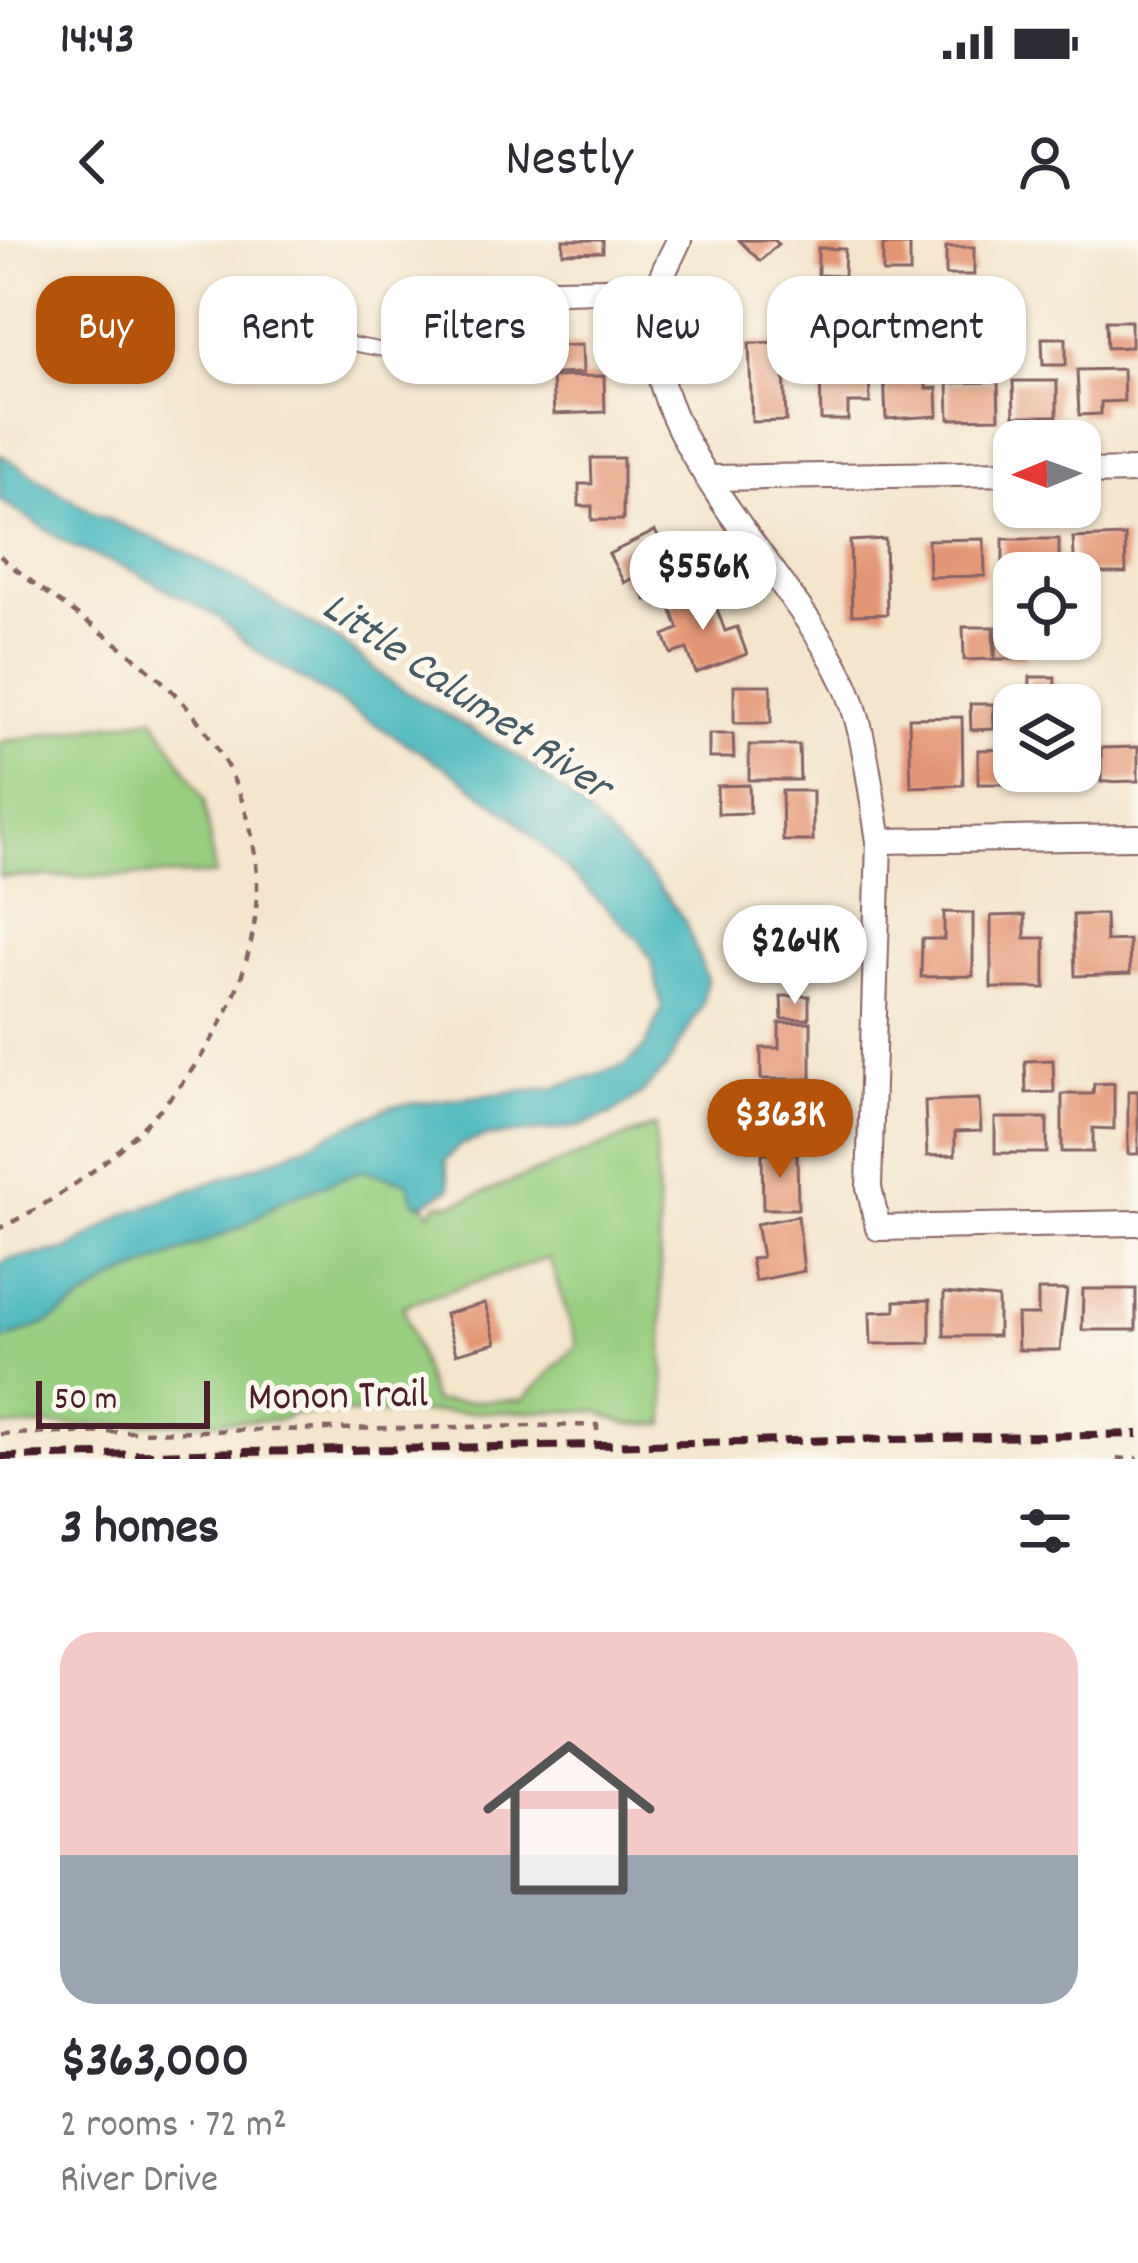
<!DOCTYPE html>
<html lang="en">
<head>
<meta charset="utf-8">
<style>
  body { margin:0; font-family:Dekko,sans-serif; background:#f7f7f7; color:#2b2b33; height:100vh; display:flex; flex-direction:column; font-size:45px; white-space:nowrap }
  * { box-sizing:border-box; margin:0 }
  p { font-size:39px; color:#7c7c81 }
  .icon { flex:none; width:66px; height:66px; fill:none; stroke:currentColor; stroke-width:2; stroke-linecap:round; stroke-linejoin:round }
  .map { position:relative; height:1219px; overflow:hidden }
  .sheet { display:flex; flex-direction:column; background:#fff; flex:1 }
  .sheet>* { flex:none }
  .top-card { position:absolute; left:36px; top:36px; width:1068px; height:108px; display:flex; gap:24px }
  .needle { width:78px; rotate:269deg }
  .buttons { position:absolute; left:993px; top:180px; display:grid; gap:24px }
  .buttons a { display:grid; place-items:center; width:108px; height:108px; border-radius:24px; background:#fff; box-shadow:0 3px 9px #0004; font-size:60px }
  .scale { position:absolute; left:36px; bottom:30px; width:174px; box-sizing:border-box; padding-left:12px; border:6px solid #4a1f2b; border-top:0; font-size:33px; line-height:42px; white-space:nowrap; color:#4a1f2b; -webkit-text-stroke:9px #fbf7ec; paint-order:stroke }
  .price { position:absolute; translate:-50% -102px; padding:0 27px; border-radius:42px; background:#fff; color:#222; font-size:39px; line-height:78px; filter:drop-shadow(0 3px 6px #0008) }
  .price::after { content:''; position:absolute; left:50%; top:72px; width:36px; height:27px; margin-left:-18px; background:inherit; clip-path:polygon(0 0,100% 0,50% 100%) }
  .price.on { background:#b45309; color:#fff }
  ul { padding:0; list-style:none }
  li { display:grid; align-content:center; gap:24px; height:636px; padding:0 60px }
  li span { display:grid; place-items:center; height:372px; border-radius:36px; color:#555 }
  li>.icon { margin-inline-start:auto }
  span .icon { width:216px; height:216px; fill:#fffc; stroke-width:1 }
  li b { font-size:51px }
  h2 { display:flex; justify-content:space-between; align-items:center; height:144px; padding:0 60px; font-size:51px }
  .tag { padding:0 42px; border-radius:36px; background:#fff; box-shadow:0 3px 9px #0004; font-size:42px; line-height:108px }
  .tag.on { background:#b45309; color:#fff }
  .status { display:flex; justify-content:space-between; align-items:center; height:84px; padding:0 60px; background:#fff; direction:ltr }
  .status svg { height:33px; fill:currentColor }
  header { display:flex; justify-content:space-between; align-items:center; height:156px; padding:0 60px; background:#fff; font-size:54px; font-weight:600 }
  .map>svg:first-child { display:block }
  .green { fill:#98cf81; stroke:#717756; stroke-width:3; fill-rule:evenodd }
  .water { fill:#48b8bf; stroke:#496c75; stroke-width:3 }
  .building { fill:#e39675 }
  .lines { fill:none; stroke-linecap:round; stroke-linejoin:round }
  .service-casing { stroke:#866463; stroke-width:16 }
  .minor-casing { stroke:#866463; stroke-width:28 }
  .path { stroke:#866463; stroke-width:4.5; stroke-dasharray:9 9; stroke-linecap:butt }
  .service { stroke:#fff; stroke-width:12 }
  .minor { stroke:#fff; stroke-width:24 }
  .rail { stroke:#4a1f2b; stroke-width:8; stroke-dasharray:18 9; stroke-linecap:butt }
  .labels { text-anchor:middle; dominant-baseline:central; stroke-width:10; stroke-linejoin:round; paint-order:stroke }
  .street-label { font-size:42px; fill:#4a1f2b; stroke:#fbf7ec }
  .water-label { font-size:45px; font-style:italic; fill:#495c66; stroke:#fbf7ec }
</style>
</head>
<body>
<div class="status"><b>14:43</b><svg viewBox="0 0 49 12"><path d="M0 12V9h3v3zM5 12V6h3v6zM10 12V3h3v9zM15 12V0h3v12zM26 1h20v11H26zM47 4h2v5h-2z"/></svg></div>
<header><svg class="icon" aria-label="back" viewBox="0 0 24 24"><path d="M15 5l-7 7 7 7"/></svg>Nestly<svg class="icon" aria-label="person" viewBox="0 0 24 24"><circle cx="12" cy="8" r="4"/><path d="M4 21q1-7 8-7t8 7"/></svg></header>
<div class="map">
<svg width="1138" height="1219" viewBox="0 0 1138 1219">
  <rect width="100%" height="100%" fill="#fbf7ec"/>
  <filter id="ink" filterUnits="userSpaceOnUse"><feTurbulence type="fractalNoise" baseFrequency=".00833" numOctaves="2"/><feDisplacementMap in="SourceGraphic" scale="24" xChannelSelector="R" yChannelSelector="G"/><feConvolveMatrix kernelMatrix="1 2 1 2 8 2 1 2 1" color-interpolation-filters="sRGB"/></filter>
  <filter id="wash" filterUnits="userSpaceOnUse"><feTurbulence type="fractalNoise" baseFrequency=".004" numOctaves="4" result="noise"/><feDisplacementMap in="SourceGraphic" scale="48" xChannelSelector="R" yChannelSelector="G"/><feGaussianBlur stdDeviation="2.7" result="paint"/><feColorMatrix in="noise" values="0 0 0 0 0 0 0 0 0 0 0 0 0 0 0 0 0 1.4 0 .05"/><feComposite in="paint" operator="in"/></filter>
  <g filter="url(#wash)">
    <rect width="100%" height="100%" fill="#f4e5cc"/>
    <g class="green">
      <polygon points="154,477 204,559 215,635 0,637 0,502"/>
      <path d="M655 886 666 1184H628L597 1171 291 1174 280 1180 0 1187V1101L50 1082 116 1039 243 986 281 961 363 930 408 942 430 973 438 964H454ZM549 1018 577 1105 523 1160 433 1162 403 1066Z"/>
    </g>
    <polygon class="water" points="0,214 95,274 177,308 236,340 342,402 391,443 518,517 573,559 656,643 685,681 707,740 702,766 666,828 642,853 612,874 578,887 485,897 460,905 445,921 450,948 422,965 414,961 408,942 363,930 281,961 243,986 116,1039 50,1082 0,1101 0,1025 8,1019 68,1010 125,974 275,919 392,866 556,847 626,825 645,807 662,769 652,722 640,701 513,577 445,527 253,409 218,377 133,331 71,306 0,260"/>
    <g id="blocks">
      <g class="building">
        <polygon points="563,0 603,0 603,12 563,13"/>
        <polygon points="739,0 775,0 778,4 760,21"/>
        <rect x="883" y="5" width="27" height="28"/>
        <rect x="946" y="7" width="28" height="28"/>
        <polygon points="818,8 845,9 844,36 818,35"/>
        <polygon points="879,59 879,92 850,92 850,60"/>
        <polygon points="939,71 940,99 907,101 905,72"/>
        <polygon points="1106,81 1131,81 1131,107 1107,108"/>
        <polygon points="979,87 1003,87 1003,115 978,115"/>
        <polygon points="1042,98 1066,98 1066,125 1043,125"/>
        <polygon points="783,102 786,181 752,182 749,103"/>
        <polygon points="582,105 583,133 554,134 553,106"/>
        <polygon points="869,129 870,163 848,163 848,180 821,180 820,130"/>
        <polygon points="1123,129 1124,161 1101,162 1101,174 1079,175 1077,130"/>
        <polygon points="926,132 926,149 937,148 938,176 886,179 884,133"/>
        <polygon points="604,136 605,172 554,174 552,137"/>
        <polygon points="1013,141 1057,141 1057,176 1014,176"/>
        <polygon points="998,142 999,178 949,179 948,143"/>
        <polygon points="591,218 623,218 623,280 592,280 592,266 579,266 579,244 592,244"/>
        <polygon points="655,291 664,308 681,300 699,335 646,360 634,337 624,343 609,314"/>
        <polygon points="1125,296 1126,333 1075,333 1073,298"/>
        <polygon points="885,299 887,374 852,375 850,301"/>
        <polygon points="984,299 985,336 929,337 928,300"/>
        <polygon points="1003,299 1059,299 1059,333 1003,336"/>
        <polygon points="709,348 725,391 737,387 747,414 696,433 687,409 671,414 664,395 679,389 669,363"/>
        <polygon points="963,387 993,387 994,419 964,420"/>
        <polygon points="996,387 1014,387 1014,399 1027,399 1026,419 995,419"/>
        <polygon points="1030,437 1055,437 1054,465 1029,465"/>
        <rect x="734" y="445" width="37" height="38"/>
        <polygon points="970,464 993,464 994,489 971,490"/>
        <polygon points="962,477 963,545 911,547 909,478"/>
        <polygon points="709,494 733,494 734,518 709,518"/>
        <polygon points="749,505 799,505 800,540 749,540"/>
        <polygon points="1138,507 1138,541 1101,542 1101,508"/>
        <polygon points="1080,508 1087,508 1087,542 1040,542 1040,531 1080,531"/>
        <polygon points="1014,509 1014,531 1025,531 1025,544 978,544 978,510"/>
        <polygon points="749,545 750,573 718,574 717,546"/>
        <polygon points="782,551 813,551 813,601 783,601"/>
        <polygon points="944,672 973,673 973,736 921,737 922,699 944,699"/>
        <polygon points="1105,674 1106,701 1129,700 1130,734 1075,736 1073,675"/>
        <polygon points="1025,675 1025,698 1045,698 1045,748 991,748 991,676"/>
        <polygon points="781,756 809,756 809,779 782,779"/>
        <polygon points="811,782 811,839 761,839 761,808 779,808 779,783"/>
        <polygon points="1053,820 1054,852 1026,853 1025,821"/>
        <polygon points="1114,843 1114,889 1093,888 1093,912 1062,912 1062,854 1093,854 1094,844"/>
        <polygon points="782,850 782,866 812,866 812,900 751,901 744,864 751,864 751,851"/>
        <rect x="1128" y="851" width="10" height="63"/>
        <polygon points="979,859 981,891 955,892 955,915 927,916 925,861"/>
        <rect x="995" y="878" width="52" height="35"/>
        <polygon points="762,913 797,913 798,969 763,969"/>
        <polygon points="798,976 804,1031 755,1041 751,1019 762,1017 756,984"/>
        <polygon points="1083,1049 1136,1049 1136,1090 1082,1090"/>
        <polygon points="1038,1050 1067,1050 1060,1110 1018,1110 1017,1075 1038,1075"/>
        <polygon points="944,1053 998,1058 998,1096 944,1096"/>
        <polygon points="930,1060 930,1103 871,1104 870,1072 895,1071 895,1061"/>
        <polygon points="485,1063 496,1103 456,1114 445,1074"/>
      </g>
    </g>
  </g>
  <g filter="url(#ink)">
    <use href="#blocks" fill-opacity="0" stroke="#866463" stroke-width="3"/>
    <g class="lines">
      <g class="service-casing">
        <polyline id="service" points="286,51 314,87 335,101 428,118 468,103 508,52"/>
      </g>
      <g class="minor-casing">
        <g id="minor">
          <path d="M679 0C672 16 661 34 657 51 625 187 789 326 843 440 864 482 871 554 879 601L869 947 878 988 1138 983"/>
          <polyline points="508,52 657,49"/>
          <polyline points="1080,232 1138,231"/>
          <polyline points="709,238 1014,233"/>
          <polyline points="879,601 1138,597"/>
        </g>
      </g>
      <g class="path">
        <path d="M0 316C70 377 153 415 207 493 342 689 180 902 0 988"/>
        <polyline points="0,1194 597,1185 597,1193"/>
        <polyline points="1117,1219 1138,1218"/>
      </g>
      <use href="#service" class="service"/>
      <use href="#minor" class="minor"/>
      <polyline class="rail" points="0,1217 1138,1194"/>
    </g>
  </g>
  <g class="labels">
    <g class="street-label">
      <text transform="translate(338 1159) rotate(-1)">Monon Trail</text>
    </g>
    <g class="water-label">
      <text transform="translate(465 459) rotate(34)">Little Calumet River</text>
    </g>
  </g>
</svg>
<div class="buttons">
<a><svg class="needle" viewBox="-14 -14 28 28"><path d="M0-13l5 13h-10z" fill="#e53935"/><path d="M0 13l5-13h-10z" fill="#7c7c81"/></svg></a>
<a><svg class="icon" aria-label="locate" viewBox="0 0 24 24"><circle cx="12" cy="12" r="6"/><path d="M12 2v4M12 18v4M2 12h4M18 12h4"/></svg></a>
<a><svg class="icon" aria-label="layers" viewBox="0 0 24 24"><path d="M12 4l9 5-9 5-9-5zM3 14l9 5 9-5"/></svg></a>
</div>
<div class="scale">50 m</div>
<b class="price" style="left:703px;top:393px">$556K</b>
<b class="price" style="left:795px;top:767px">$264K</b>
<b class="price on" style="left:780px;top:941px">$363K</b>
<div class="top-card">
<a class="tag on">Buy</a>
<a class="tag">Rent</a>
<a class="tag">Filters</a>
<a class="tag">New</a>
<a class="tag">Apartment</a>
</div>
</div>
<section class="sheet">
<h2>3 homes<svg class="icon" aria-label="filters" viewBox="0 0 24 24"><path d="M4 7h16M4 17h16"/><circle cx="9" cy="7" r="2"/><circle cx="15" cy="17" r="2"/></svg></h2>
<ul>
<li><span style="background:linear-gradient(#f6c9c9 60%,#9aa5b1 0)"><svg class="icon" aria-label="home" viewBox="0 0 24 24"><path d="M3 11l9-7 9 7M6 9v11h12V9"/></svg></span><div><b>$363,000</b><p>2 rooms · 72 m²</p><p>River Drive</p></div></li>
</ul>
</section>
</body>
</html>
